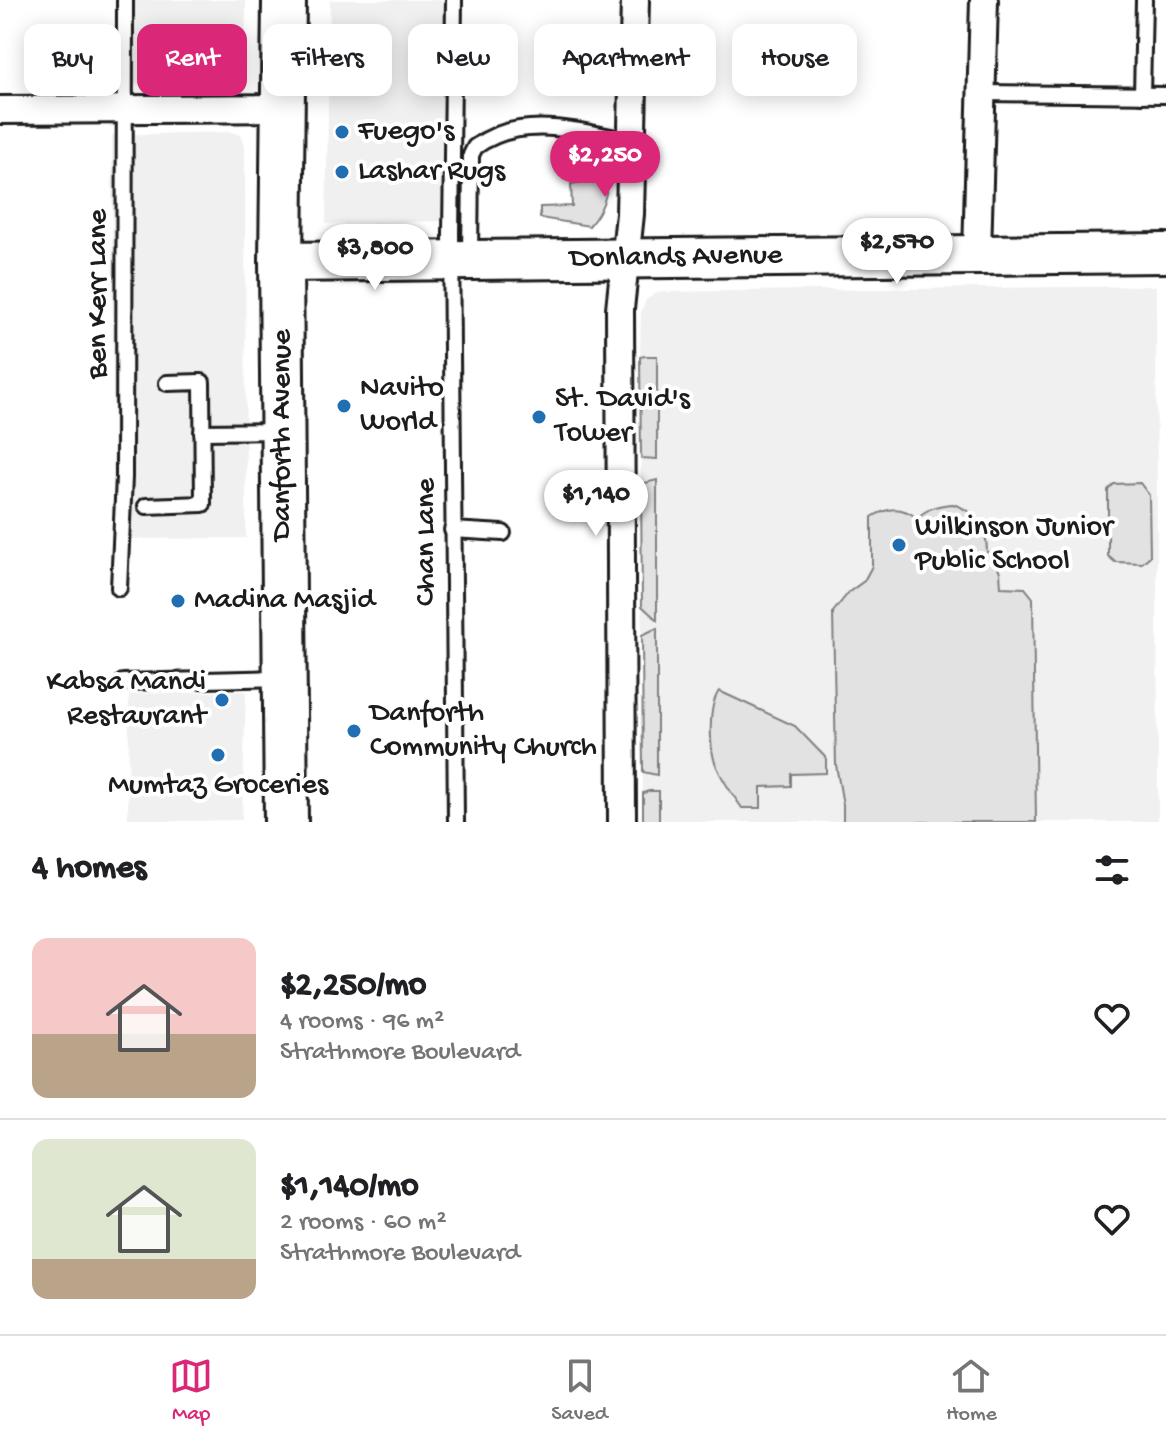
<!DOCTYPE html>
<html lang="en">
<head>
<meta charset="utf-8">
<style>
  body { margin:0; font-family:"Gochi Hand",sans-serif; background:#f2f2f2; color:#202124; height:100vh; display:flex; flex-direction:column; font-size:30px; white-space:nowrap }
  * { box-sizing:border-box; margin:0 }
  p { font-size:26px; color:#757577 }
  .icon { flex:none; width:44px; height:44px; fill:none; stroke:currentColor; stroke-width:2; stroke-linecap:round; stroke-linejoin:round }
  .map { position:relative; height:822px; overflow:hidden }
  .side { display:flex; flex-direction:column; background:#fff; flex:1 }
  .side>* { flex:none }
  .top-card { position:absolute; left:24px; top:24px; width:1118px; height:72px; display:flex; gap:16px }
  .price { position:absolute; translate:-50% -68px; padding:0 18px; border-radius:28px; background:#fff; color:#222; font-size:26px; line-height:52px; filter:drop-shadow(0 2px 4px #0008) }
  .price::after { content:''; position:absolute; left:50%; top:48px; width:24px; height:18px; margin-left:-12px; background:inherit; clip-path:polygon(0 0,100% 0,50% 100%) }
  .price.on { background:#db2777; color:#fff }
  ul { padding:0; list-style:none }
  li { display:flex; align-items:center; gap:24px; height:200px; padding:0 32px }
  li+li { border-top:2px solid #e0e0e0 }
  li span { display:grid; place-items:center; flex:none; width:224px; height:160px; border-radius:16px; color:#555 }
  li>.icon { margin-inline-start:auto }
  span .icon { width:96px; height:96px; fill:#fffc; stroke-width:1 }
  li b { font-size:34px }
  h2 { display:flex; justify-content:space-between; align-items:center; height:96px; padding:0 32px; font-size:34px }
  .chip { padding:0 28px; border-radius:16px; background:#fff; box-shadow:0 4px 20px #0003; font-size:28px; line-height:72px }
  .chip.on { background:#db2777; color:#fff }
  .tab-bar { display:flex; justify-content:space-around; align-items:center; height:112px; border-top:2px solid #e0e0e0; background:#fff; font-size:22px; color:#757577 }
  .tab-bar a { display:grid; justify-items:center; gap:4px }
  .tab-bar .on { color:#db2777 }
  .map>svg:first-child { display:block }
  .built { fill:#f0f0f0 }
  .green { fill:#e2e2e2; stroke:#7f7f7f; stroke-width:2 }
  .lines { fill:none; stroke-linecap:round; stroke-linejoin:round }
  .lane-casing { stroke:#1c1c1c; stroke-width:20 }
  .street-casing { stroke:#1c1c1c; stroke-width:32 }
  .secondary-casing { stroke:#1c1c1c; stroke-width:44 }
  .primary-casing { stroke:#1c1c1c; stroke-width:48 }
  .lane { stroke:#fff; stroke-width:14 }
  .street { stroke:#fff; stroke-width:26 }
  .secondary { stroke:#fff; stroke-width:38 }
  .primary { stroke:#fff; stroke-width:42 }
  .poi-dot { fill:#1f6fb2; stroke:#fff; stroke-width:3 }
  .labels { text-anchor:middle; dominant-baseline:central; stroke-width:8; stroke-linejoin:round; paint-order:stroke }
  .poi-label { font-size:30px; fill:#1c1c1c; stroke:#fff; text-anchor:start }
  .street-label { font-size:30px; fill:#1c1c1c; stroke:#fff }
</style>
</head>
<body>
<div class="map">
<svg width="1166" height="822" viewBox="0 0 1166 822">
  <rect width="100%" height="100%" fill="#fff"/>
  <filter id="ink" filterUnits="userSpaceOnUse"><feTurbulence type="fractalNoise" baseFrequency=".0125" numOctaves="2"/><feDisplacementMap in="SourceGraphic" scale="16" xChannelSelector="R" yChannelSelector="G"/><feConvolveMatrix kernelMatrix="1 2 1 2 8 2 1 2 1" color-interpolation-filters="sRGB"/></filter>
  <g filter="url(#ink)">
    <g class="built">
      <polygon points="129,0 246,0 245,66 241,74 237,78 227,79 129,85"/>
      <polygon points="330,0 445,0 444,221 326,224"/>
      <polygon points="231,132 241,135 245,145 246,538 127,539 126,586 113,585 112,135"/>
      <polygon points="1156,286 1158,822 643,822 640,357 641,312 646,300 657,292"/>
      <polygon points="246,691 242,820 128,822 129,694"/>
    </g>
    <g class="green">
      <path d="M592 159 608 178C607 197 602 211 589 226L540 218V207L572 206 571 184 592 180Z"/>
      <polygon points="645,356 657,356 657,459 641,458 640,357"/>
      <polygon points="657,480 657,620 642,606 641,484"/>
      <polygon points="1140,483 1149,495 1150,556 1142,563 1115,562 1108,556 1108,490 1114,484"/>
      <path d="M953 504C977 512 987 527 987 552H991L1000 572 1001 587 1025 588 1033 598 1036 822H843V805L836 765 833 612 849 592 864 581 872 566V517C888 507 902 506 917 518 928 508 938 505 953 504Z"/>
      <polygon points="657,628 657,775 643,772 642,635"/>
      <path d="M719 691 795 726 826 758V773L791 774V786L761 787V808H742C733 795 722 780 716 765 709 748 708 706 719 691Z"/>
      <polygon points="649,791 659,791 659,822 643,822 643,793"/>
    </g>
    <g class="lines">
      <g class="lane-casing">
        <g id="lane">
          <polyline points="454,0 451,233 456,822"/>
          <polyline points="981,93 1166,95"/>
          <polyline points="1142,95 1144,0"/>
          <path d="M470 259 471 155 475 147C521 113 581 132 631 141"/>
          <polyline points="202,432 278,431"/>
          <polyline points="146,506 203,504 202,382 167,383"/>
          <polyline points="452,530 503,533"/>
          <polyline points="119,588 124,477 125,0"/>
          <polyline points="123,682 280,678"/>
        </g>
      </g>
      <g class="street-casing">
        <g id="street">
          <polyline points="0,110 283,108"/>
          <polyline points="977,254 984,0"/>
          <polyline points="622,822 620,309 630,214 635,0"/>
        </g>
      </g>
      <g class="secondary-casing">
        <polyline id="secondary" points="281,262 1166,253"/>
      </g>
      <g class="primary-casing">
        <polyline id="primary" points="284,0 281,262 286,822"/>
      </g>
      <use href="#lane" class="lane"/>
      <use href="#street" class="street"/>
      <use href="#secondary" class="secondary"/>
      <use href="#primary" class="primary"/>
    </g>
  </g>
  <g class="poi-dot">
    <circle cx="342" cy="132" r="8"/>
    <circle cx="342" cy="172" r="8"/>
    <circle cx="344" cy="406" r="8"/>
    <circle cx="539" cy="417" r="8"/>
    <circle cx="899" cy="545" r="8"/>
    <circle cx="178" cy="601" r="8"/>
    <circle cx="222" cy="700" r="8"/>
    <circle cx="354" cy="731" r="8"/>
    <circle cx="218" cy="755" r="8"/>
  </g>
  <g class="labels">
    <g class="poi-label">
      <text x="358" y="132">Fuego's</text>
      <text x="358" y="172">Lashar Rugs</text>
      <text x="360" y="389">Navito<tspan x="360" dy="34">World</tspan></text>
      <text x="555" y="400">St. David's<tspan x="555" dy="34">Tower</tspan></text>
      <text x="915" y="528">Wilkinson Junior<tspan x="915" dy="34">Public School</tspan></text>
      <text x="194" y="601">Madina Masjid</text>
      <text x="206" y="683" text-anchor="end">Kabsa Mandi<tspan x="206" dy="34">Restaurant</tspan></text>
      <text x="370" y="714">Danforth<tspan x="370" dy="34">Community Church</tspan></text>
      <text x="218" y="786" text-anchor="middle">Mumtaz Groceries</text>
    </g>
    <g class="street-label">
      <text transform="translate(676 258) rotate(-1)">Donlands Avenue</text>
      <text transform="translate(99 294) rotate(-90)">Ben Kerr Lane</text>
      <text transform="translate(283 435) rotate(-90)">Danforth Avenue</text>
      <text transform="translate(427 542) rotate(-90)">Chan Lane</text>
    </g>
  </g>
</svg>
<b class="price on" style="left:605px;top:199px">$2,250</b>
<b class="price" style="left:897px;top:286px">$2,570</b>
<b class="price" style="left:375px;top:292px">$3,800</b>
<b class="price" style="left:596px;top:538px">$1,140</b>
<div class="top-card">
<a class="chip">Buy</a>
<a class="chip on">Rent</a>
<a class="chip">Filters</a>
<a class="chip">New</a>
<a class="chip">Apartment</a>
<a class="chip">House</a>
</div>
</div>
<section class="side">
<h2>4 homes<svg class="icon" aria-label="filters" viewBox="0 0 24 24"><path d="M4 7h16M4 17h16"/><circle cx="9" cy="7" r="2"/><circle cx="15" cy="17" r="2"/></svg></h2>
<ul>
<li><span style="background:linear-gradient(#f6c9c9 60%,#b9a48a 0)"><svg class="icon" aria-label="home" viewBox="0 0 24 24"><path d="M3 11l9-7 9 7M6 9v11h12V9"/></svg></span><div><b>$2,250/mo</b><p>4 rooms · 96 m²</p><p>Strathmore Boulevard</p></div><svg class="icon" aria-label="heart" viewBox="0 0 24 24"><path d="M12 20l-8-8c-3-5 5-10 8-4 3-6 11-1 8 4z"/></svg></li>
<li><span style="background:linear-gradient(#dfe7d0 75%,#b9a48a 0)"><svg class="icon" aria-label="home" viewBox="0 0 24 24"><path d="M3 11l9-7 9 7M6 9v11h12V9"/></svg></span><div><b>$1,140/mo</b><p>2 rooms · 60 m²</p><p>Strathmore Boulevard</p></div><svg class="icon" aria-label="heart" viewBox="0 0 24 24"><path d="M12 20l-8-8c-3-5 5-10 8-4 3-6 11-1 8 4z"/></svg></li>
</ul>
</section>
<nav class="tab-bar">
<a class="on"><svg class="icon" aria-label="map" viewBox="0 0 24 24"><path d="M3 6l6-2 6 2 6-2v14l-6 2-6-2-6 2zM9 4v14M15 6v14"/></svg>Map</a>
<a><svg class="icon" aria-label="saved" viewBox="0 0 24 24"><path d="M7 4h10v16l-5-4-5 4z"/></svg>Saved</a>
<a><svg class="icon" aria-label="home" viewBox="0 0 24 24"><path d="M3 11l9-7 9 7M6 9v11h12V9"/></svg>Home</a>
</nav>
</body>
</html>
